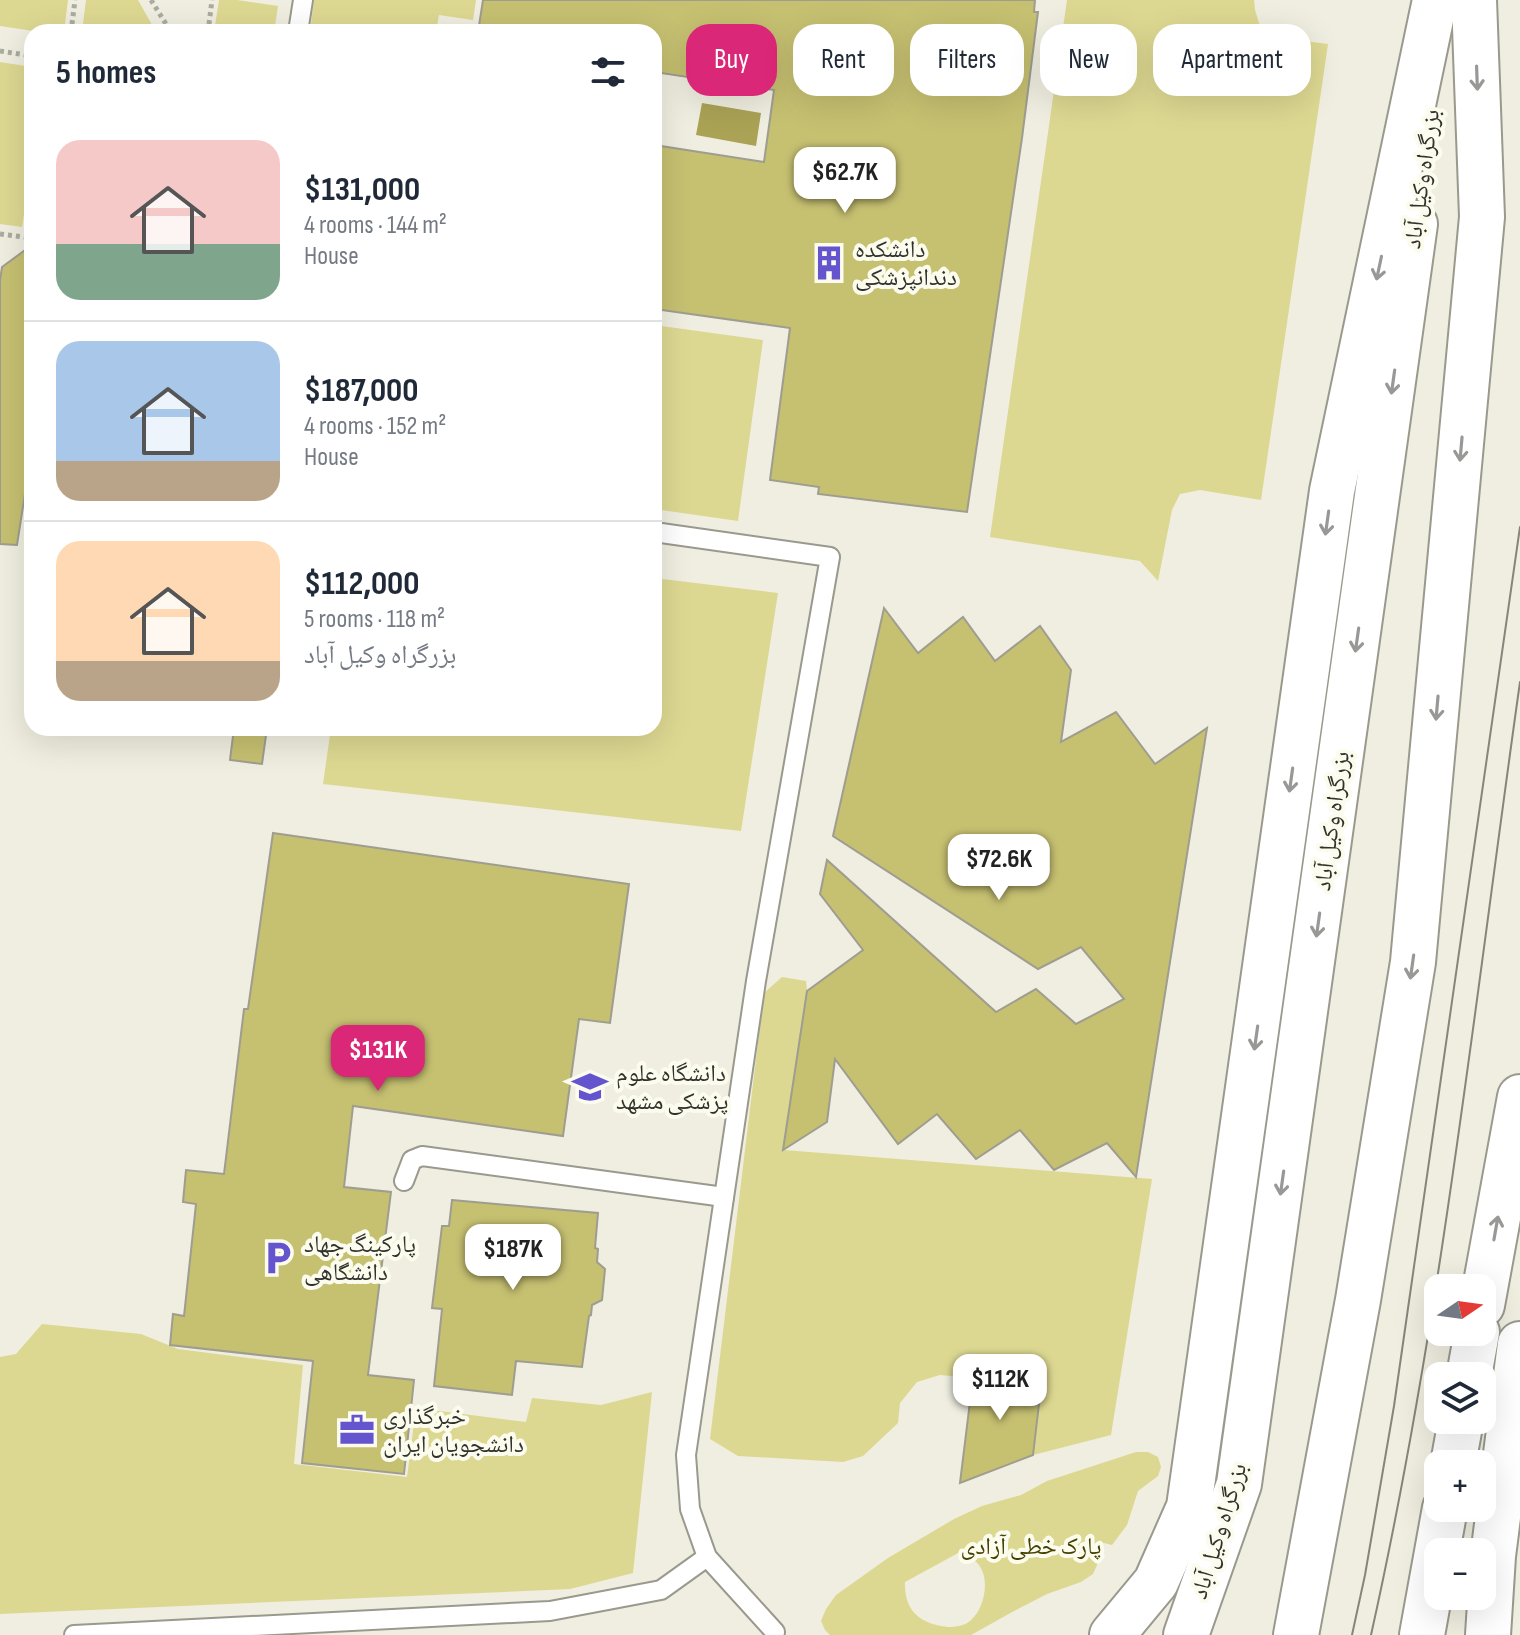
<!DOCTYPE html>
<html lang="en">
<head>
<meta charset="utf-8">
<style>
  body { margin:0; font-family:"Sofia Sans Condensed","Noto Naskh Arabic",sans-serif; background:#f2f2f3; color:#1f2937; height:100vh; display:flex; flex-direction:column; font-size:30px; white-space:nowrap }
  * { box-sizing:border-box; margin:0 }
  p { font-size:26px; color:#747a83 }
  .icon { flex:none; width:44px; height:44px; fill:none; stroke:currentColor; stroke-width:2; stroke-linecap:round; stroke-linejoin:round }
  .map { position:relative; flex:1; overflow:hidden }
  .side { position:absolute; left:24px; top:24px; width:638px; height:712px; display:flex; flex-direction:column; background:#fff; border-radius:24px; box-shadow:0 8px 32px #0002 }
  .side>* { flex:none }
  .guide { position:absolute; left:686px; top:24px; width:714px; height:72px; display:flex; gap:16px }
  .needle { width:52px; rotate:77deg }
  .tools { position:absolute; left:1424px; top:1274px; display:grid; gap:16px }
  .tools a { display:grid; place-items:center; width:72px; height:72px; border-radius:16px; background:#fff; box-shadow:0 8px 32px #0002; font-size:40px }
  .price { position:absolute; translate:-50% -68px; padding:0 18px; border-radius:16px; background:#fff; color:#222; font-size:26px; line-height:52px; filter:drop-shadow(0 2px 4px #0008) }
  .price::after { content:''; position:absolute; left:50%; top:48px; width:24px; height:18px; margin-left:-12px; background:inherit; clip-path:polygon(0 0,100% 0,50% 100%) }
  .price.active { background:#db2777; color:#fff }
  ul { padding:0; list-style:none }
  li { display:flex; align-items:center; gap:24px; height:200px; padding:0 32px }
  li+li { border-top:2px solid #e0e1e3 }
  li span { display:grid; place-items:center; flex:none; width:224px; height:160px; border-radius:24px; color:#555 }
  li>.icon { margin-inline-start:auto }
  span .icon { width:96px; height:96px; fill:#fffc; stroke-width:1 }
  li b { font-size:34px }
  h2 { display:flex; justify-content:space-between; align-items:center; height:96px; padding:0 32px; font-size:34px }
  .tag { padding:0 28px; border-radius:24px; background:#fff; box-shadow:0 8px 32px #0002; font-size:28px; line-height:72px }
  .tag.active { background:#db2777; color:#fff }
  .map>svg:first-child { display:block }
  .green { fill:#ddd891; fill-rule:evenodd }
  .water { fill:#aaa355 }
  .building { fill:#c6c071; stroke:#9e9d90; stroke-width:2 }
  .lines { fill:none; stroke-linecap:round; stroke-linejoin:round }
  .lane-casing { stroke:#9a998d; stroke-width:22 }
  .highway-casing { stroke:#9a998d; stroke-width:48 }
  .path { stroke:#acaba0; stroke-width:5; stroke-dasharray:4 4; stroke-linecap:butt }
  .lane { stroke:#fff; stroke-width:18 }
  .highway { stroke:#fff; stroke-width:44 }
  .tram { stroke:#85857b; stroke-width:2 }
  .oneway { stroke:#989896 }
  .labels { text-anchor:middle; dominant-baseline:central; stroke-width:8; stroke-linejoin:round; paint-order:stroke }
  .street-label { font-size:24px; fill:#32322c; stroke:#fcfcee }
  .poi-label { font-size:24px; fill:#32322c; stroke:#fcfcee; text-anchor:start }
  .park-label { font-size:24px; fill:#464000; stroke:#fcfcee }
</style>
</head>
<body>
<div class="map">
<svg width="1520" height="1635" viewBox="0 0 1520 1635">
  <rect width="100%" height="100%" fill="#efeee0"/>
  <g class="green">
    <polygon points="0,0 68,0 64,32 40,32 0,26"/>
    <polygon points="86,0 138,0 156,32 82,32"/>
    <polygon points="219,0 237,0 278,6 274,32 214,32"/>
    <polygon points="314,0 476,0 473,20 439,15 437,26 426,25 425,32 310,32"/>
    <polygon points="1067,0 1254,0 1255,10 1263,36 1328,44 1261,500 1200,490 1180,494 1172,510 1158,581 1140,561 990,537"/>
    <polygon points="0,62 32,67 32,162 22,227 0,224"/>
    <polygon points="654,325 763,340 738,521 654,509"/>
    <polygon points="654,578 778,593 741,831 323,784 331,728 654,728"/>
    <polygon points="782,977 806,981 807,991 784,1150 1152,1179 1111,1435 1033,1455 1042,1379 975,1370 973,1378 940,1375 917,1382 900,1403 898,1423 863,1456 843,1462 738,1456 710,1439 764,993"/>
    <polygon points="42,1324 141,1334 178,1349 303,1365 294,1464 407,1477 416,1408 526,1422 532,1398 601,1405 652,1392 633,1573 570,1589 0,1614 0,1357 16,1354"/>
    <path d="M1136 1452H1148L1158 1457 1161 1467 1158 1476 1138 1491 1127 1525 1112 1545 1100 1542 1096 1548 1098 1563 1093 1574 1081 1582 1047 1594 1014 1611 971 1635H830L825 1630 821 1621 826 1609 836 1595 888 1558 954 1519 982 1506 1021 1495 1047 1481ZM960 1552C970 1557 980 1562 983 1573 988 1587 983 1610 971 1620 965 1626 956 1627 948 1627 920 1624 904 1611 905 1582Z"/>
  </g>
  <polygon class="water" points="702,103 761,113 756,146 696,135"/>
  <g class="building">
    <polygon points="483,0 1035,0 1034,12 1038,12 1022,138 967,512 818,494 819,487 770,480 790,328 654,309 654,145 764,162 774,90 654,72 654,32 478,32"/>
    <polygon points="32,245 32,449 17,545 0,544 0,280 2,267"/>
    <polygon points="884,608 918,653 963,617 995,661 1040,626 1071,670 1061,742 1116,712 1155,764 1207,728 1136,1177 1107,1143 1054,1170 1020,1130 976,1159 937,1114 898,1144 835,1059 827,1122 783,1150 807,991 863,950 820,894 827,860 996,1012 1036,989 1076,1024 1124,999 1081,947 1038,969 833,836"/>
    <polygon points="234,728 267,728 262,764 230,760"/>
    <polygon points="273,833 629,884 610,1023 579,1019 563,1136 353,1106 344,1187 391,1192 368,1375 414,1380 404,1474 302,1463 313,1361 170,1345 173,1314 184,1316 196,1204 183,1202 186,1170 224,1174 244,1009 248,1009"/>
    <polygon points="452,1200 598,1213 595,1248 598,1249 597,1262 605,1269 602,1300 592,1305 591,1315 589,1316 582,1367 516,1361 512,1395 434,1386 442,1309 432,1308 442,1226 449,1226"/>
    <polygon points="974,1369 1042,1378 1033,1455 960,1483"/>
  </g>
  <g class="lines">
    <g class="lane-casing">
      <g id="lane">
        <polyline points="298,32 303,0"/>
        <polyline points="654,532 830,557 756,981 686,1455 690,1509 707,1557 775,1632"/>
        <polyline points="404,1181 412,1160 422,1156 724,1197"/>
        <polyline points="74,1635 550,1611 661,1590 707,1557"/>
      </g>
    </g>
    <g class="highway-casing">
      <g id="highway">
        <polyline points="1482,1305 1520,1097"/>
        <polyline points="1469,1376 1477,1332"/>
        <polyline points="1453,1464 1461,1420"/>
        <polyline points="1112,1635 1156,1582 1189,1507 1332,491 1435,0"/>
        <polyline points="1186,1635 1239,1484 1415,224"/>
        <polyline points="1296,1635 1358,1300 1413,962 1482,217 1474,0"/>
        <polyline points="1422,1635 1445,1508"/>
        <polyline points="1488,1635 1493,1556 1520,1344"/>
      </g>
    </g>
    <g class="path">
      <polyline points="151,0 171,32"/>
      <polyline points="71,32 75,0"/>
      <polyline points="208,32 212,0"/>
      <polyline points="0,51 32,56"/>
      <polyline points="0,234 32,238"/>
    </g>
    <use href="#lane" class="lane"/>
    <use href="#highway" class="highway"/>
    <g class="tram">
      <polyline points="1352,1635 1365,1575 1394,1406 1520,527"/>
      <path d="M1371 1635C1441 1321 1475 1000 1520 682"/>
    </g>
  </g>
  <defs><path id="oneway-shaft" d="M-6 0H5M1.5-3L5.5 0L1.5 3" fill="none" stroke-width="1.6" stroke-linecap="round" stroke-linejoin="round" transform="scale(2)"/></defs>
  <g class="oneway">
    <use href="#oneway-shaft" transform="translate(1477 78) rotate(88)"/>
    <use href="#oneway-shaft" transform="translate(1379 268) rotate(102)"/>
    <use href="#oneway-shaft" transform="translate(1393 382) rotate(98)"/>
    <use href="#oneway-shaft" transform="translate(1461 449) rotate(95)"/>
    <use href="#oneway-shaft" transform="translate(1327 523) rotate(98)"/>
    <use href="#oneway-shaft" transform="translate(1357 640) rotate(98)"/>
    <use href="#oneway-shaft" transform="translate(1437 708) rotate(95)"/>
    <use href="#oneway-shaft" transform="translate(1291 780) rotate(98)"/>
    <use href="#oneway-shaft" transform="translate(1318 925) rotate(98)"/>
    <use href="#oneway-shaft" transform="translate(1412 967) rotate(98)"/>
    <use href="#oneway-shaft" transform="translate(1256 1038) rotate(98)"/>
    <use href="#oneway-shaft" transform="translate(1282 1183) rotate(98)"/>
    <use href="#oneway-shaft" transform="translate(1496 1228) rotate(-80)"/>
  </g>
  <defs>
    <g id="building-bare" transform="scale(2.76)"><path d="M-4-6H4V6H1V3H-1V6H-4ZM-2.5-4.3h1.7v1.8h-1.7ZM.8-4.3h1.7v1.8H.8ZM-2.5-1h1.7V.8h-1.7ZM.8-1h1.7V.8H.8Z" fill="#6454cd" stroke="#fcfcee" stroke-width="2.5" paint-order="stroke"/></g>
    <g id="university-bare" transform="scale(2.76)"><path d="M0-5L7-2L0 1L-7-2ZM-4 1L0 2.5L4 1V4Q0 6-4 4Z" fill="#6454cd" stroke="#fcfcee" stroke-width="2.5" paint-order="stroke"/></g>
    <g id="parking-bare" transform="scale(2.76)"><path d="M-3.5-5.5H1a3.5 3.5 0 0 1 0 7H-1V5.5H-3.5ZM-1-3.4V-.6H.8a1.4 1.4 0 0 0 0-2.8Z" fill="#6454cd" stroke="#fcfcee" stroke-width="2.5" paint-order="stroke"/></g>
    <g id="office-bare" transform="scale(2.76)"><path d="M-6-3h4V-5.5h4V-3h4V5H-6ZM-1-4.5V-3h2v-1.5ZM-6 0V1H6V0Z" fill="#6454cd" stroke="#fcfcee" stroke-width="2.5" paint-order="stroke"/></g>
  </defs>
  <g fill-rule="evenodd">
    <use href="#building-bare" x="829" y="263"/>
    <use href="#university-bare" x="590" y="1087"/>
    <use href="#parking-bare" x="278" y="1258"/>
    <use href="#office-bare" x="357" y="1430"/>
  </g>
  <g class="labels">
    <g class="street-label">
      <text transform="translate(1422 179) rotate(-82)">بزرگراه وکیل آباد</text>
      <text transform="translate(1332 821) rotate(-82)">بزرگراه وکیل آباد</text>
      <text transform="translate(1219 1531) rotate(-73)">بزرگراه وکیل آباد</text>
    </g>
    <g class="poi-label">
      <text x="855" y="249">دانشکده<tspan x="855" dy="28">دندانپزشکی</tspan></text>
      <text x="616" y="1073">دانشگاه علوم<tspan x="616" dy="28">پزشکی مشهد</tspan></text>
      <text x="304" y="1244">پارکینگ جهاد<tspan x="304" dy="28">دانشگاهی</tspan></text>
      <text x="383" y="1416">خبرگذاری<tspan x="383" dy="28">دانشجویان ایران</tspan></text>
    </g>
    <g class="park-label">
      <text x="1031" y="1546">پارک خطی آزادی</text>
    </g>
  </g>
</svg>
<div class="tools">
<a><svg class="needle" viewBox="-14 -14 28 28"><path d="M0-13l5 13h-10z" fill="#e53935"/><path d="M0 13l5-13h-10z" fill="#747a83"/></svg></a>
<a><svg class="icon" aria-label="layers" viewBox="0 0 24 24"><path d="M12 4l9 5-9 5-9-5zM3 14l9 5 9-5"/></svg></a>
<a>+</a>
<a>−</a>
</div>
<b class="price" style="left:845px;top:215px">$62.7K</b>
<b class="price" style="left:999px;top:902px">$72.6K</b>
<b class="price active" style="left:378px;top:1093px">$131K</b>
<b class="price" style="left:513px;top:1292px">$187K</b>
<b class="price" style="left:1000px;top:1422px">$112K</b>
<div class="guide">
<a class="tag active">Buy</a>
<a class="tag">Rent</a>
<a class="tag">Filters</a>
<a class="tag">New</a>
<a class="tag">Apartment</a>
</div>
<section class="side">
<h2>5 homes<svg class="icon" aria-label="filters" viewBox="0 0 24 24"><path d="M4 7h16M4 17h16"/><circle cx="9" cy="7" r="2"/><circle cx="15" cy="17" r="2"/></svg></h2>
<ul>
<li><span style="background:linear-gradient(#f6c9c9 65%,#7fa58c 0)"><svg class="icon" aria-label="home" viewBox="0 0 24 24"><path d="M3 11l9-7 9 7M6 9v11h12V9"/></svg></span><div><b>$131,000</b><p>4 rooms · 144 m²</p><p>House</p></div></li>
<li><span style="background:linear-gradient(#a9c7e8 75%,#b9a48a 0)"><svg class="icon" aria-label="home" viewBox="0 0 24 24"><path d="M3 11l9-7 9 7M6 9v11h12V9"/></svg></span><div><b>$187,000</b><p>4 rooms · 152 m²</p><p>House</p></div></li>
<li><span style="background:linear-gradient(#ffd9b3 75%,#b9a48a 0)"><svg class="icon" aria-label="home" viewBox="0 0 24 24"><path d="M3 11l9-7 9 7M6 9v11h12V9"/></svg></span><div><b>$112,000</b><p>5 rooms · 118 m²</p><p>بزرگراه وکیل آباد</p></div></li>
</ul>
</section>
</div>
</body>
</html>
